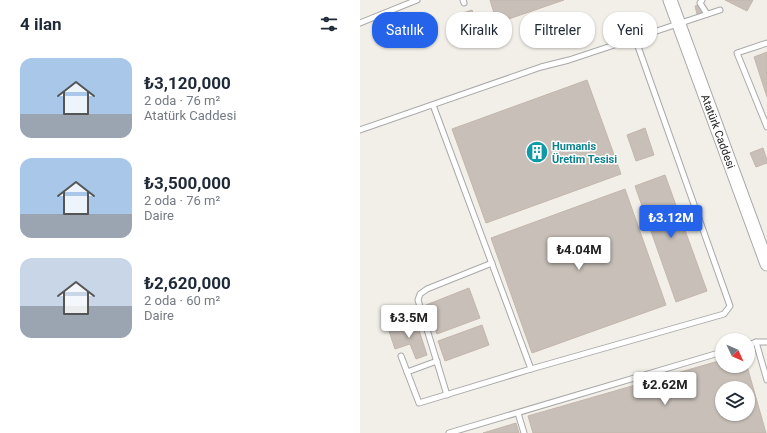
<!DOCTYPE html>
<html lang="tr">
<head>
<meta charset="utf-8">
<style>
  body { margin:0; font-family:Roboto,sans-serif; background:#f2f2f3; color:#1f2937; height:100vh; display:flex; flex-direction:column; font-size:15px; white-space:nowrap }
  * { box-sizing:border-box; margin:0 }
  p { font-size:13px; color:#747a83 }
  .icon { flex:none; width:22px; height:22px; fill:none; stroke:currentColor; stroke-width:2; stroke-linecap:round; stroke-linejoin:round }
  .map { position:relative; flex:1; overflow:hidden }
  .panel { display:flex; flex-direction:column; background:#fff; width:360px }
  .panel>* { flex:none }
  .guide { position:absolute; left:12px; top:12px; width:335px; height:36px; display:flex; gap:8px }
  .needle { width:26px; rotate:134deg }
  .fabs { position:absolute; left:355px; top:333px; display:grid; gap:8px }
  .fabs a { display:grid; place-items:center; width:40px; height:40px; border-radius:50%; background:#fff; box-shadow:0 1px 3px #0004; font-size:20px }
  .price { position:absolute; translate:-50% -34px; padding:0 9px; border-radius:4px; background:#fff; color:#222; font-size:13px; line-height:26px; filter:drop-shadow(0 1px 2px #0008) }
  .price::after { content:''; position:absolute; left:50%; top:24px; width:12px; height:9px; margin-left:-6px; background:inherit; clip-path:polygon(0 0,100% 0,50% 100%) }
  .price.selected { background:#2563eb; color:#fff }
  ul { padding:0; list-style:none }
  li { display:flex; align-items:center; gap:12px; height:100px; padding:0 20px }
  li span { display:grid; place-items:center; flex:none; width:112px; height:80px; border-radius:12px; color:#555 }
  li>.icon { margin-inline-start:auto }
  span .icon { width:48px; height:48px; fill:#fffc; stroke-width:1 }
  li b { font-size:17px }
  h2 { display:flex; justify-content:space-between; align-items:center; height:48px; padding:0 20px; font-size:17px }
  .pill { padding:0 14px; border-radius:16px; background:#fff; box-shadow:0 1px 3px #0004; font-size:14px; line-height:36px }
  .pill.selected { background:#2563eb; color:#fff }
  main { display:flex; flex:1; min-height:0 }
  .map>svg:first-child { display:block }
  .building { fill:#c7bfb8; stroke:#c4b6ab; fill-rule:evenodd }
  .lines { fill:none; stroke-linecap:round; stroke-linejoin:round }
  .service-casing { stroke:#a9a9a9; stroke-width:7 }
  .tertiary-casing { stroke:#a9a9a9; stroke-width:15 }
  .service { stroke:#fff; stroke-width:5 }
  .tertiary { stroke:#fff; stroke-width:13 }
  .labels { text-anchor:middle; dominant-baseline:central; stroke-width:3; stroke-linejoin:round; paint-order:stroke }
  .street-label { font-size:11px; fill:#222; stroke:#fff }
  .culture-label { font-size:11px; font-weight:bold; fill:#0d838f; stroke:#fff; text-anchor:start }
</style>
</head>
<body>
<main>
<section class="panel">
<h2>4 ilan<svg class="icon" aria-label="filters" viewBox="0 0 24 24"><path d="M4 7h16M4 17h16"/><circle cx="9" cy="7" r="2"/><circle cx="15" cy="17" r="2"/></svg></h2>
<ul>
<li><span style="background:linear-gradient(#a9c7e8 70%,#9aa5b1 0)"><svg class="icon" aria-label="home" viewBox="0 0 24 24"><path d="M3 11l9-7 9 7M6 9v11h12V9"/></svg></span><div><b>₺3,120,000</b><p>2 oda · 76 m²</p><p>Atatürk Caddesi</p></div></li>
<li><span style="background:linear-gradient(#a9c7e8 70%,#9aa5b1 0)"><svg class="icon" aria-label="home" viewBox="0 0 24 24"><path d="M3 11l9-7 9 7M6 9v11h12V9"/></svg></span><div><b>₺3,500,000</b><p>2 oda · 76 m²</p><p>Daire</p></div></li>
<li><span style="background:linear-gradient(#c9d6e8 60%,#9aa5b1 0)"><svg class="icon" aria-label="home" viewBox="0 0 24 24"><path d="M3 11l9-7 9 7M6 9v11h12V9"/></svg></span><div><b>₺2,620,000</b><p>2 oda · 60 m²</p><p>Daire</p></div></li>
</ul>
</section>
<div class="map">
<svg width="407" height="433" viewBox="0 0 407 433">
  <rect width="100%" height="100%" fill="#f2efe9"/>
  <g class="building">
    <polygon points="130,0 204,0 137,23"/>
    <polygon points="365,0 393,0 387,11"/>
    <polygon points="340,5 343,13 337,14 335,6"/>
    <polygon points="112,10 117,26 104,30 99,14"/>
    <polygon points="407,52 407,97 394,57"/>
    <polygon points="227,80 261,174 126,223 92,129"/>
    <polygon points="285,128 294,155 276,161 267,135"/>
    <polygon points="403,148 407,160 407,163 396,167 390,153"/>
    <polygon points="305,175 347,291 316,302 275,186"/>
    <polygon points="265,189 306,305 172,353 131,238"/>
    <polygon points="109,288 120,318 77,334 66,305"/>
    <polygon points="56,321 67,355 56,359 50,344 35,349 29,331"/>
    <polygon points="122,325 129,345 85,361 78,341"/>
    <path d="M362 360V366H387L406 433H173L168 416ZM362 388H388V414H362Z"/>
    <polygon points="156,423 159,433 123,433"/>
  </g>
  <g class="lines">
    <g class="service-casing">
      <g id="service">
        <polyline points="103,0 104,3"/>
        <polyline points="342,0 340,3 347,14"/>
        <polyline points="0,23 57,0"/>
        <polyline points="407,43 377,53 407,127"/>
        <polyline points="73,105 171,369"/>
        <polyline points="0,130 181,67 209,60 360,10"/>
        <polyline points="396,342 407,342"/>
        <polyline points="388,345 396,342 407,380"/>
        <polyline points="41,356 59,403 171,369 364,314 370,306 275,38"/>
        <polyline points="47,372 77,361"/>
        <polyline points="87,395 58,300 60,294 67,289 132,263"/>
        <polyline points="158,413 164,433"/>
        <polyline points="89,433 362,352"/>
      </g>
    </g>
    <g class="tertiary-casing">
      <g id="tertiary">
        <path id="s1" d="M310 0 407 264"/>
      </g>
    </g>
    <use href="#service" class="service"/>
    <use href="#tertiary" class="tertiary"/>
  </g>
  <defs>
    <g id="building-disc" transform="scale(1.15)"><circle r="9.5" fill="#0f9aa8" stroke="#fff"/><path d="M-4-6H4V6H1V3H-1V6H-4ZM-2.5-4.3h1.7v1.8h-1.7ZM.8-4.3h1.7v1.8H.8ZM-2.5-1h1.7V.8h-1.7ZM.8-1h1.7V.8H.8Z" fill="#fff"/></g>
  </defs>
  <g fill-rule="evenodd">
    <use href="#building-disc" x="177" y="152"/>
  </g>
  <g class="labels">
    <g class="street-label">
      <text stroke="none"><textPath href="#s1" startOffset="140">Atatürk Caddesi</textPath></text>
    </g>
    <g class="culture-label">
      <text x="192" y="146">Humanis<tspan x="192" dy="13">Üretim Tesisi</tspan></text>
    </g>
  </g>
</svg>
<div class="fabs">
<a><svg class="needle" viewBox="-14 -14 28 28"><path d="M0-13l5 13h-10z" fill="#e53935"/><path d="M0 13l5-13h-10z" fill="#747a83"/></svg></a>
<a><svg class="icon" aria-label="layers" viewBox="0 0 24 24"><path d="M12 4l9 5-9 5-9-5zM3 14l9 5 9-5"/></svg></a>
</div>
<b class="price selected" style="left:311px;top:239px">₺3.12M</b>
<b class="price" style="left:219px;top:271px">₺4.04M</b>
<b class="price" style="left:49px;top:339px">₺3.5M</b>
<b class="price" style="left:305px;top:406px">₺2.62M</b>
<div class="guide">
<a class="pill selected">Satılık</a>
<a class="pill">Kiralık</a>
<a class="pill">Filtreler</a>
<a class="pill">Yeni</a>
</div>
</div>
</main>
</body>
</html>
